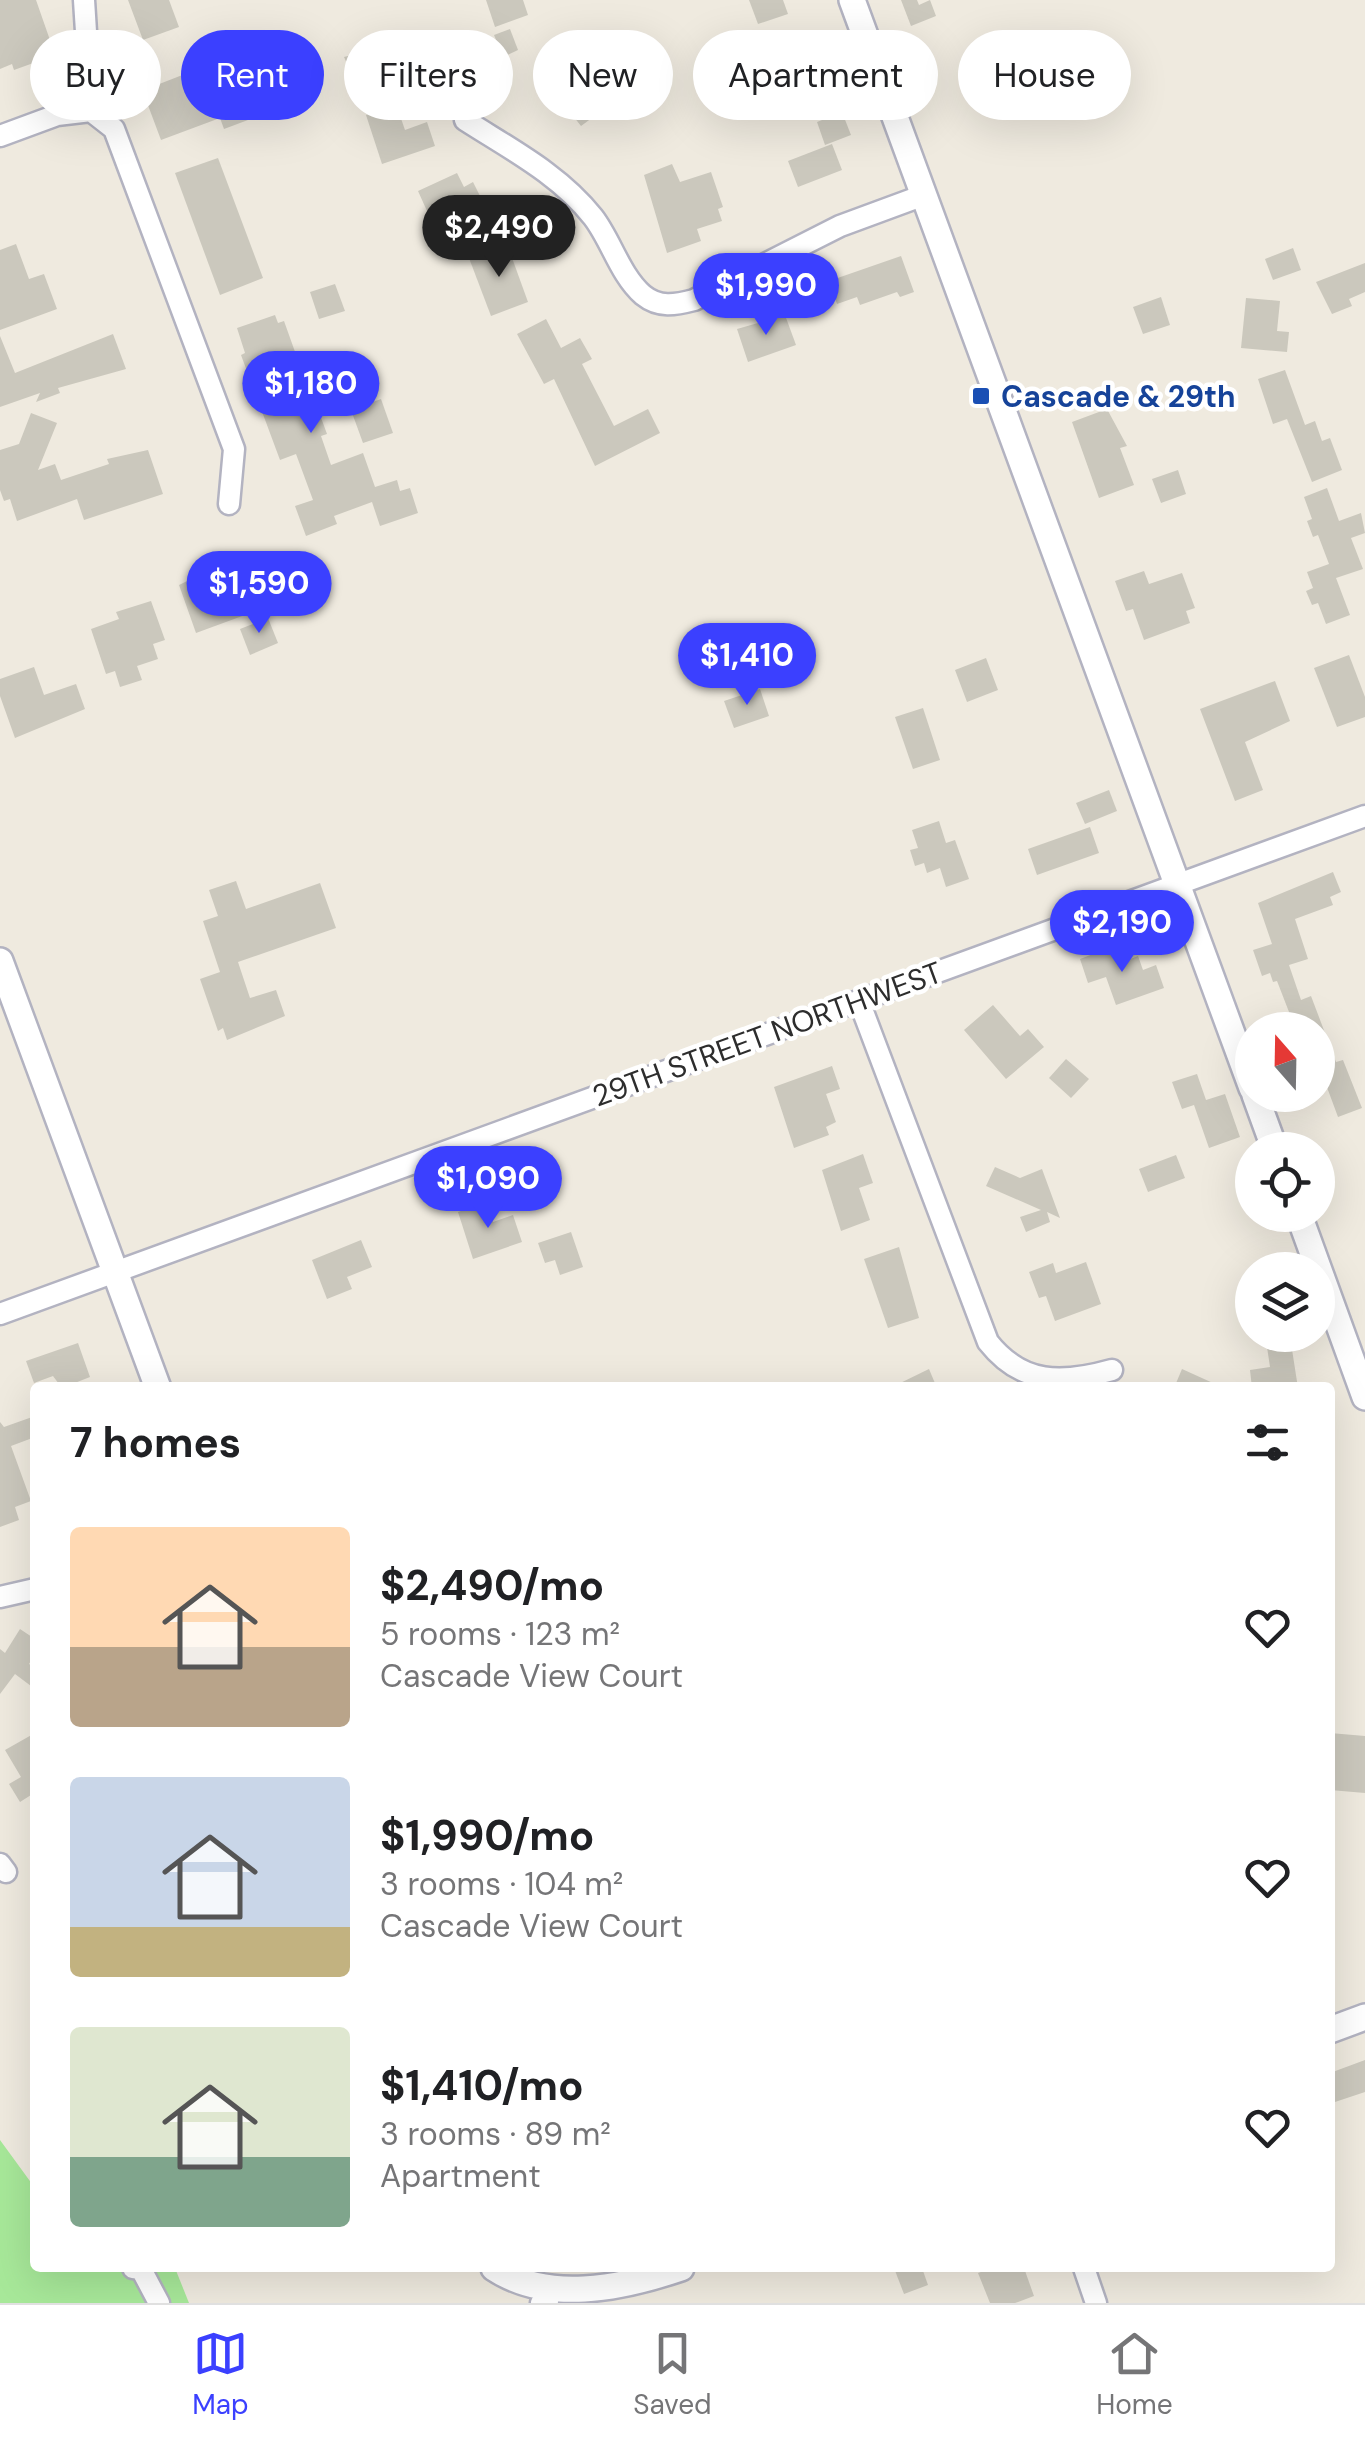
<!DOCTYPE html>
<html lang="en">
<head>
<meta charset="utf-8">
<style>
  body { margin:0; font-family:"DM Sans",sans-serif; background:#f2f2f2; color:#202124; height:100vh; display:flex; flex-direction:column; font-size:38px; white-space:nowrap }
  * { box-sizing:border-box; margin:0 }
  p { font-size:32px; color:#757577 }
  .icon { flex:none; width:55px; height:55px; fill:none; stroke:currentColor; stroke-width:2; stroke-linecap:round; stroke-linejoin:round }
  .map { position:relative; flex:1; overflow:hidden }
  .drawer { position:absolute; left:30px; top:1382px; width:1305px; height:890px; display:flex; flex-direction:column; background:#fff; border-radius:10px; box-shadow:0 10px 40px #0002 }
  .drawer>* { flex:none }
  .top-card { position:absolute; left:30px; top:30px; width:1305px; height:90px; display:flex; gap:20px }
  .needle { width:65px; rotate:340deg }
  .fabs { position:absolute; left:1235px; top:1012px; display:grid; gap:20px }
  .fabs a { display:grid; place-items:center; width:100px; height:100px; border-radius:50%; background:#fff; box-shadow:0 10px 40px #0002; font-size:50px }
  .price { position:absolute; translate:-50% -85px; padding:0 22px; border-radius:35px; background:#3b40ff; color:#fff; font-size:32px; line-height:65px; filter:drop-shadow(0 2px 5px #0008) }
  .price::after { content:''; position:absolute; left:50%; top:60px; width:30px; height:22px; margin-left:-15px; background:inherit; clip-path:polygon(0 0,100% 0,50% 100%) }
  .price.selected { background:#222; color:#fff }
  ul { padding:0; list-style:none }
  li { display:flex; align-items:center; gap:30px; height:250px; padding:0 40px }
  li span { display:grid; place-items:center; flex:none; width:280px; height:200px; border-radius:10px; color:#555 }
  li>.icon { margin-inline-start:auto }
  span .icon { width:120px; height:120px; fill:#fffc; stroke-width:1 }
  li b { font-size:42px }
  h2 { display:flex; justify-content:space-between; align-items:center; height:120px; padding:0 40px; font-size:42px }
  .pill { padding:0 35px; border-radius:45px; background:#fff; box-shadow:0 10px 40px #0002; font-size:35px; line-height:90px }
  .pill.selected { background:#3b40ff; color:#fff }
  .menu { display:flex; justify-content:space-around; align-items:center; height:140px; border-top:2px solid #e0e0e0; background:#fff; font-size:28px; color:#757577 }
  .menu a { display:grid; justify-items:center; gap:5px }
  .menu .selected { color:#3b40ff }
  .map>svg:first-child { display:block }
  .green { fill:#a7e899 }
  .building { fill:#cbc8bd }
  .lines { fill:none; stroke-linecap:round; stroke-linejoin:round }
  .minor-casing { stroke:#b3b3c1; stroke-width:25 }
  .tertiary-casing { stroke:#b3b3c1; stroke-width:30 }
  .minor { stroke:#fff; stroke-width:20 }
  .tertiary { stroke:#fff; stroke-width:25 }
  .transit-dot { fill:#1a4fb4; stroke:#fff; stroke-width:4 }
  .labels { text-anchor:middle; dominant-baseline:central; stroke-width:9; stroke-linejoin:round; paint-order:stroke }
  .transit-label { font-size:30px; font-weight:bold; fill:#164399; stroke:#fff; text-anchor:start }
  .street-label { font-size:30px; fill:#2d2d2d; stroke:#fff }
</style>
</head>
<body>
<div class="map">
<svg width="1365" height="2303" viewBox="0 0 1365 2303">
  <rect width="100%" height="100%" fill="#efeadf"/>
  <polygon class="green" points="0,2140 35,2188 35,2268 175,2268 189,2303 0,2303"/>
  <g class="building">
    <polygon points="0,0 36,0 51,43 45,45 50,57 14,70 12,64 0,69"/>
    <polygon points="128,0 169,0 179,27 143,40"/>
    <polygon points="486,0 523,0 528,15 495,27"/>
    <polygon points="749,0 783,0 788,14 758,24"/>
    <polygon points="901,0 917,0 919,5 930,0 936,16 911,26"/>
    <polygon points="510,29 518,50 503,57 494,35"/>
    <polygon points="383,47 392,72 364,83 358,69 351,72 344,57"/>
    <polygon points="751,51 758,69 793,56 804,85 761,102 752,79 735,86 725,61"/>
    <polygon points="478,59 491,90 467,100 455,68"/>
    <polygon points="578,59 611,104 581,126 566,107 574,101 555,76"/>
    <polygon points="185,74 199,110 246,92 256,117 224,129 220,118 161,140 146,100 153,97 149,88"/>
    <polygon points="396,104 405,130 427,122 435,146 382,164 366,115"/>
    <polygon points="842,112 851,135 825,145 817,122"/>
    <polygon points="832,144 842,170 798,187 788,161"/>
    <polygon points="218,158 263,278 220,295 175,173"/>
    <polygon points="672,164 680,182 711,172 723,207 718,209 722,221 697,229 701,241 667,253 644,175"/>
    <polygon points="457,173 464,187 473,182 483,202 447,219 440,205 427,211 418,191"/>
    <polygon points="16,244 29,279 44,274 57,309 0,330 0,250"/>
    <polygon points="507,244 528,302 491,316 469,258"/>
    <polygon points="1293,248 1301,270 1273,280 1265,259"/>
    <polygon points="901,256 914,292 900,297 897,292 860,305 857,297 837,304 829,281"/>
    <polygon points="1365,263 1365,292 1349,299 1352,306 1332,314 1316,282"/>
    <polygon points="335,284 345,311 319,319 310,292"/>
    <polygon points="1161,297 1170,325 1143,334 1133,307"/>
    <polygon points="1246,298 1280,301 1277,331 1289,332 1287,352 1241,348"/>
    <polygon points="275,315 278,323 284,321 299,363 292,366 302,396 312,393 327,434 321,436 331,465 363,453 375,487 397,480 400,491 410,488 418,513 380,526 372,502 334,516 337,524 306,536 295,506 313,500 296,454 280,460 241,355 245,353 237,328"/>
    <polygon points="785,315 796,345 748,362 737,329"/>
    <polygon points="546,319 561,348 580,338 592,359 582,364 614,426 648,409 660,433 595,466 554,379 544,384 517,334"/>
    <polygon points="113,334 126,369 58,388 60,393 36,402 40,393 0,407 0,336 15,373"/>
    <polygon points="1285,370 1305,425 1315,421 1322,441 1330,438 1342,470 1312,482 1287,419 1273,424 1258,379"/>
    <polygon points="381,399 393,433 363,443 351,410"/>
    <polygon points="1107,409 1127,446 1120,448 1134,485 1099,498 1072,422"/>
    <polygon points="31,413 57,423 38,470 55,464 61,480 109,464 107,459 148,450 163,494 84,520 77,499 17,521 10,499 4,501 0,490 0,450 19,444"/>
    <polygon points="1178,470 1186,494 1161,503 1152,479"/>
    <polygon points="1327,488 1339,521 1361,513 1365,533 1351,538 1363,569 1336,578 1350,615 1326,624 1318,603 1312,605 1306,591 1313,588 1307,572 1329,564 1318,535 1313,537 1307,521 1312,519 1304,497"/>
    <polygon points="226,562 245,615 196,633 179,585"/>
    <polygon points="1144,571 1149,584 1182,573 1195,608 1186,611 1190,623 1144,640 1133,609 1126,611 1115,581"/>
    <polygon points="151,601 165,640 153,644 158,659 137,666 142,680 120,687 115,671 106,674 91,629 119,619 116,612"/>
    <polygon points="268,618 278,643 250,655 240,629"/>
    <polygon points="1349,655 1365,697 1365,717 1337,727 1314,668"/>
    <polygon points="986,658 998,690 967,702 955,670"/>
    <polygon points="34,667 44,695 76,684 85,709 15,738 0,696 0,679"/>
    <polygon points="1275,681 1290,721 1245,742 1263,790 1235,801 1200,709"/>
    <polygon points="760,689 769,716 734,728 724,701"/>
    <polygon points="923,708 940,760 913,769 895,717"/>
    <polygon points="1109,790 1117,811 1085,824 1076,803"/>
    <polygon points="939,821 946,843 955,840 969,879 946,887 940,868 927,873 924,863 915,866 910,850 918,848 912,830"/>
    <polygon points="1090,827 1099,853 1037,875 1028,849"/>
    <polygon points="1333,872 1341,892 1330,897 1333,905 1295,919 1308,959 1289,965 1301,1000 1311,996 1336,1062 1343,1060 1362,1108 1338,1117 1318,1063 1318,1030 1296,1030 1277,981 1273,982 1270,973 1262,976 1253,950 1272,944 1258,903"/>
    <polygon points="236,881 246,909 320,883 336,928 238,962 250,998 276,990 285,1016 227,1040 223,1028 218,1031 200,979 220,972 203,921 218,916 209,890"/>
    <polygon points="1117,945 1123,962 1138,956 1143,970 1156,965 1164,988 1116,1005 1106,977 1088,983 1080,959"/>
    <polygon points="993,1005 1020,1036 1028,1029 1044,1047 1006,1079 964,1030"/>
    <polygon points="1066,1059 1089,1079 1071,1098 1049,1078"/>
    <polygon points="832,1066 840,1089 826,1094 836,1122 826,1127 829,1135 794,1148 774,1087"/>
    <polygon points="1197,1074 1206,1100 1225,1094 1240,1137 1209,1148 1194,1105 1182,1109 1172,1082"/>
    <polygon points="863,1154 873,1183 859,1188 870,1220 841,1231 822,1170"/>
    <polygon points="1176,1155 1185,1178 1148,1192 1139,1169"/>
    <polygon points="995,1167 1020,1178 1042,1169 1060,1218 1047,1212 1050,1222 1026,1232 1020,1217 1041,1210 986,1186"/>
    <polygon points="487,1202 493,1222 513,1215 522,1242 473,1259 458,1212"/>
    <polygon points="571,1232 583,1267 560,1275 555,1260 545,1263 538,1243"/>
    <polygon points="361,1240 372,1267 347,1277 352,1289 327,1299 312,1260"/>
    <polygon points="899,1247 919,1318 888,1328 864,1259"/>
    <polygon points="1086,1262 1101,1304 1055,1321 1046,1296 1039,1298 1029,1272 1053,1263 1056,1273"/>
    <polygon points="78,1343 90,1377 62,1388 53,1376 34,1383 26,1361"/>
    <polygon points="1291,1343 1298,1388 1252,1388 1250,1370 1270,1367 1267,1347"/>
    <polygon points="929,1369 937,1388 890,1388"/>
    <polygon points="1182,1369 1224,1388 1174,1388"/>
    <polygon points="35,1416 35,1437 11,1446 31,1501 15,1507 19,1520 0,1527 0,1422 4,1427"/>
    <polygon points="20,1629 35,1639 35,1654 29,1664 35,1668 35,1689 15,1674 0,1694 0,1649 5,1653"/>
    <polygon points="35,1733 35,1803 31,1795 20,1802 9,1784 21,1777 5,1750"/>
    <polygon points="1330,1733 1365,1736 1365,1793 1330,1790"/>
    <polygon points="1365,2060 1365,2092 1335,2102 1330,2073"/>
    <polygon points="894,2268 922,2268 928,2285 904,2294"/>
    <polygon points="992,2268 1024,2268 1034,2296 1015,2303 990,2303 978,2273"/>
  </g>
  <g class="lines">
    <g class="minor-casing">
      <g id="minor">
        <polyline points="84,0 91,111"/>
        <path d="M465 120C510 149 559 174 593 217 611 240 620 275 643 295 659 308 675 305 694 300L840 226 924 195"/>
        <polyline points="0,136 57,115 91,111 114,129 234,449 229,504"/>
        <path d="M859 1001 988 1342C1022 1385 1062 1384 1112 1370"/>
        <polyline points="0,1314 1365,816"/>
        <polyline points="0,1597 35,1589"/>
        <polyline points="0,1864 6,1872"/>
        <polyline points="133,2268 141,2269 159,2303"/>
        <polyline points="1084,2268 1096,2303"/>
        <polyline points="541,2303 548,2301"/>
      </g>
    </g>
    <g class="tertiary-casing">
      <g id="tertiary">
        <polyline points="852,0 1252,1088"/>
        <polyline points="0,961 158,1388"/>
        <polyline points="1255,1095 1275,1150"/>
        <polyline points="1299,1215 1365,1397"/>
        <polyline points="1330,2030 1365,2017"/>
        <path d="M494 2268C547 2303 619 2289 681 2268"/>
      </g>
    </g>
    <use href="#minor" class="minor"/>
    <use href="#tertiary" class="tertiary"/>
  </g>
  <rect class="transit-dot" x="971" y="386" width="20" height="20" rx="5"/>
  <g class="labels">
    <g class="transit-label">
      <text x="1001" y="396">Cascade &amp; 29th</text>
    </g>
    <g class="street-label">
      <text transform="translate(767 1034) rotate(-20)">29TH STREET NORTHWEST</text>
    </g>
  </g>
</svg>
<div class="fabs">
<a><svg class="needle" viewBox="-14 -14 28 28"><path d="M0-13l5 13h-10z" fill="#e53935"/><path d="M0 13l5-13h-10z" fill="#757577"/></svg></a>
<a><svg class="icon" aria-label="locate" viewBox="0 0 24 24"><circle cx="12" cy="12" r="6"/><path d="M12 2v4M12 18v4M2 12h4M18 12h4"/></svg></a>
<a><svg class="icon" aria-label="layers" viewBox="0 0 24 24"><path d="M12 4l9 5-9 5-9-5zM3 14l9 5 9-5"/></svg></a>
</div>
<b class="price selected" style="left:499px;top:280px">$2,490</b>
<b class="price" style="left:766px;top:338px">$1,990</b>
<b class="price" style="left:311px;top:436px">$1,180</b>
<b class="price" style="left:259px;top:636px">$1,590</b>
<b class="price" style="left:747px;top:708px">$1,410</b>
<b class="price" style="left:1122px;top:975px">$2,190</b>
<b class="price" style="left:488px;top:1231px">$1,090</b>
<div class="top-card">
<a class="pill">Buy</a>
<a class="pill selected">Rent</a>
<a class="pill">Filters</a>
<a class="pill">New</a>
<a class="pill">Apartment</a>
<a class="pill">House</a>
</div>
<section class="drawer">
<h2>7 homes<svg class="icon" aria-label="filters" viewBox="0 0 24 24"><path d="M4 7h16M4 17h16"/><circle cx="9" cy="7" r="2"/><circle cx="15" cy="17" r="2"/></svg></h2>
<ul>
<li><span style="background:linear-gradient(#ffd9b3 60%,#b9a48a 0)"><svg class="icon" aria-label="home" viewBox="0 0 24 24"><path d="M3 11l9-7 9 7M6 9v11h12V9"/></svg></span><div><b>$2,490/mo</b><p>5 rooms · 123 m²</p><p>Cascade View Court</p></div><svg class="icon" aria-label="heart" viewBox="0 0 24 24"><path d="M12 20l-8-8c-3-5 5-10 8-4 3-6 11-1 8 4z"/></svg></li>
<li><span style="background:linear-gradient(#c9d6e8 75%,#c2b280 0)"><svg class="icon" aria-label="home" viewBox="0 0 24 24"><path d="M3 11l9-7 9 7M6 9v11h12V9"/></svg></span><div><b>$1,990/mo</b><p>3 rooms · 104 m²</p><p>Cascade View Court</p></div><svg class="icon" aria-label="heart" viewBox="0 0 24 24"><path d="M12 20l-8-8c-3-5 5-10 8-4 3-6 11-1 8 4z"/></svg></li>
<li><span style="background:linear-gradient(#dfe7d0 65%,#7fa58c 0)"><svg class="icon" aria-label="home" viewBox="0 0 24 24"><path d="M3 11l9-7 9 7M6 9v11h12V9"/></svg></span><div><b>$1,410/mo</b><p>3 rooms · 89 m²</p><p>Apartment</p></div><svg class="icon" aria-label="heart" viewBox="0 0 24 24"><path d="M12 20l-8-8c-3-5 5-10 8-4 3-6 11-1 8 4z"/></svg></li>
</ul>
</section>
</div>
<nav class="menu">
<a class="selected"><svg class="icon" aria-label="map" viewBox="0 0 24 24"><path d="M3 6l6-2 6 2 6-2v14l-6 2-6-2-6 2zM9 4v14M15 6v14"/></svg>Map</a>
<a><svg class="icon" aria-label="saved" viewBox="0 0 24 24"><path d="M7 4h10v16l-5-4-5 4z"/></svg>Saved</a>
<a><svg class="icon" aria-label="home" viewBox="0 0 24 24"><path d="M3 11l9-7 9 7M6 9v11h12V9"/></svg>Home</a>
</nav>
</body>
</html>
